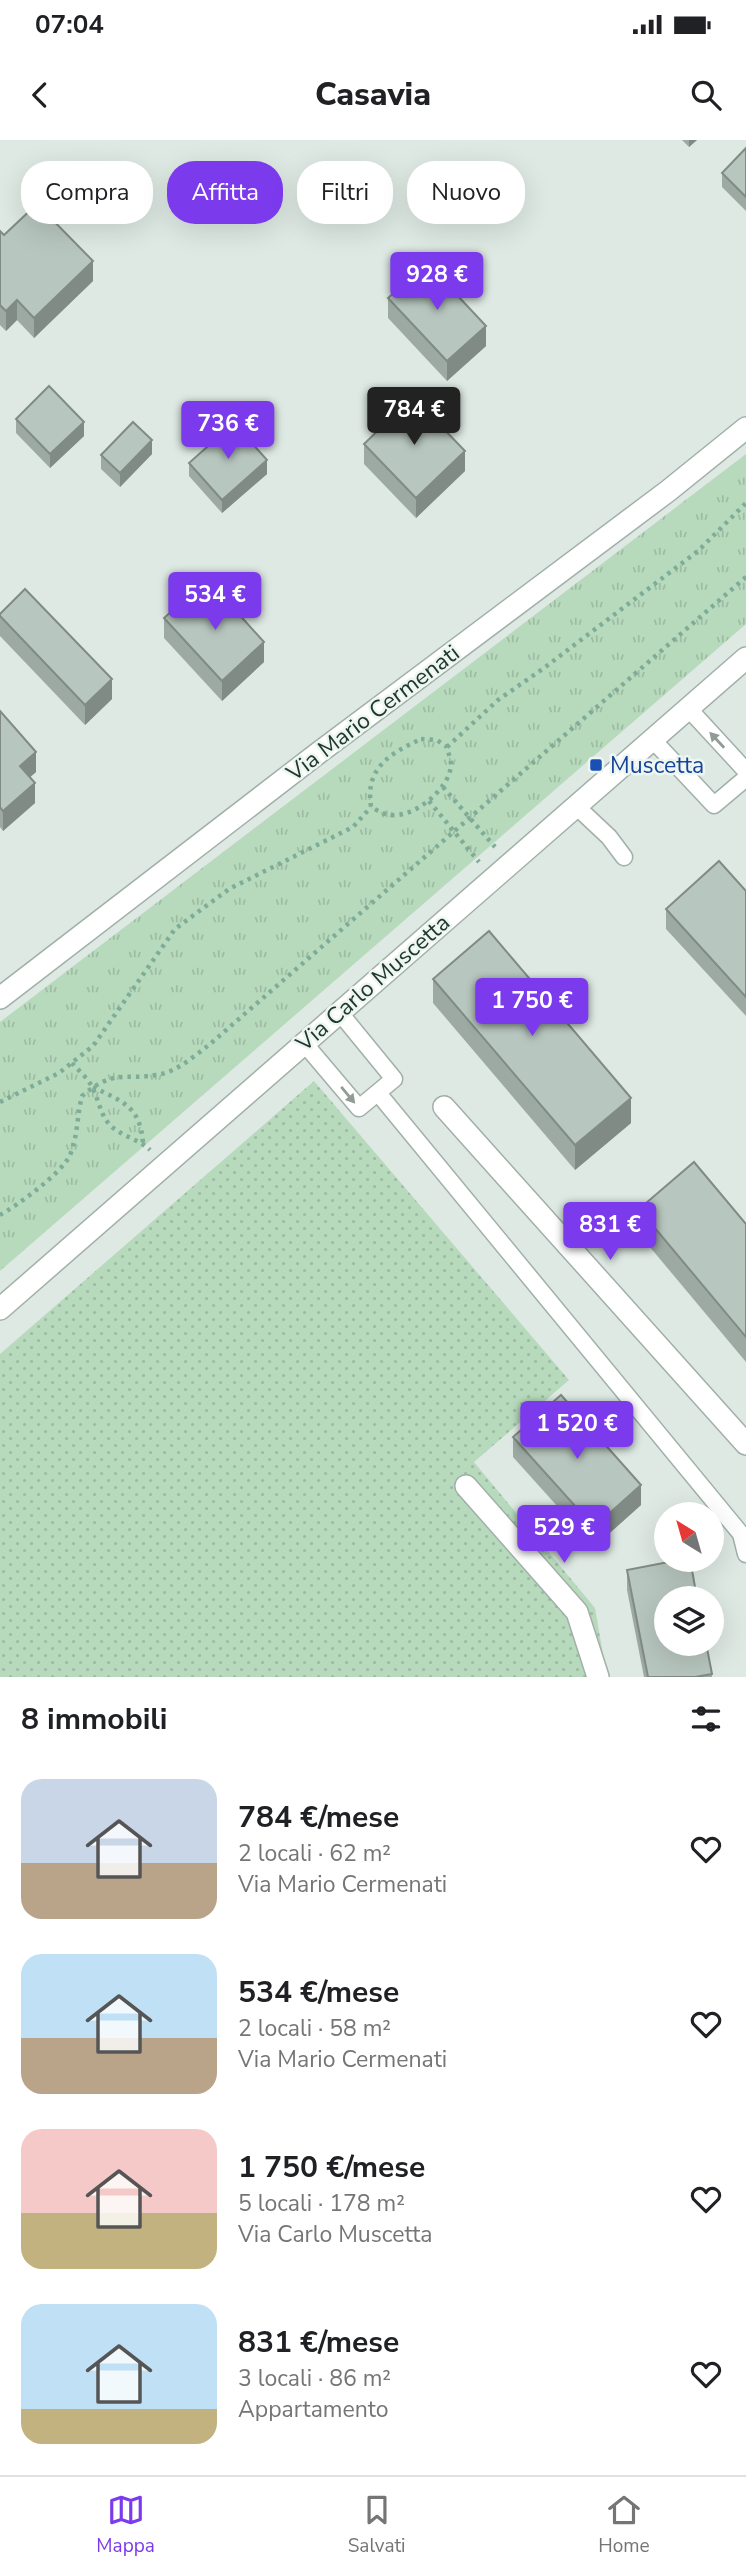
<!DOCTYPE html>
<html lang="it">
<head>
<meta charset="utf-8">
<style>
  body { margin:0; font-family:"Nunito Sans",sans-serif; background:#f6f6f6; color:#202124; height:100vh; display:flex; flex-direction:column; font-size:26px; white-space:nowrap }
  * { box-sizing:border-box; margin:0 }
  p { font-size:23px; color:#757577 }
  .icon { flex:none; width:38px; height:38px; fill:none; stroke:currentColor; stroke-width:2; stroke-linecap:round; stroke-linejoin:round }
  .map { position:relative; height:1537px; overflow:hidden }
  .details { display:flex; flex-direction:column; background:#fff; flex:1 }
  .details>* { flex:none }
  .hud { position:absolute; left:21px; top:21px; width:705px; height:63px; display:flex; gap:14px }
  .needle { width:46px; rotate:323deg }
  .buttons { position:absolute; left:654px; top:1362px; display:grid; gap:14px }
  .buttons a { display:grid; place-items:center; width:70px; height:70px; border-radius:50%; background:#fff; box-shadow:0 7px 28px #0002; font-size:35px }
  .price { position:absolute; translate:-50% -60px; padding:0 16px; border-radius:7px; background:#7c3aed; color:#fff; font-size:23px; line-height:46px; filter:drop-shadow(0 2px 4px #0008) }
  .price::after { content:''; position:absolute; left:50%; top:42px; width:21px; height:16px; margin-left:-10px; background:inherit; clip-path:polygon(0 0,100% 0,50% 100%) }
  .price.current { background:#222; color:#fff }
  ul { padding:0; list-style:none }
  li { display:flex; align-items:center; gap:21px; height:175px; padding:0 21px }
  li span { display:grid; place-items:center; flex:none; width:196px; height:140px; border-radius:21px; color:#555 }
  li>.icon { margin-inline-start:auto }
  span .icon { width:84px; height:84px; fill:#fffc; stroke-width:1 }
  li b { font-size:30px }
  h2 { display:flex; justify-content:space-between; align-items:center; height:84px; padding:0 21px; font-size:30px }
  .tag { padding:0 24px; border-radius:28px; background:#fff; box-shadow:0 7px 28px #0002; font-size:24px; line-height:63px }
  .tag.current { background:#7c3aed; color:#fff }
  .status { display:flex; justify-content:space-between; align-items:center; height:49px; padding:0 35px; background:#fff; direction:ltr }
  .status svg { height:19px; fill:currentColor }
  header { display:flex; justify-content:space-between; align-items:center; height:91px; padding:0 21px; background:#fff; font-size:32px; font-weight:800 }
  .dock { display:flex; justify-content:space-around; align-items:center; height:98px; border-top:2px solid #e0e0e0; background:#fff; font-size:19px; color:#757577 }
  .dock a { display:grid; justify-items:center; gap:4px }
  .dock .current { color:#7c3aed }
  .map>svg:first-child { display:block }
  .grass { fill:url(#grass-dots) }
  .park { fill:url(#park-tufts) }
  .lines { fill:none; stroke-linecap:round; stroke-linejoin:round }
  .lane-casing { stroke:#a1b0a9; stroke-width:19 }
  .street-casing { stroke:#a1b0a9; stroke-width:24 }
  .path { stroke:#7fac98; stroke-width:4.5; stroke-dasharray:3.5 5; stroke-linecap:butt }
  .lane { stroke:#fff; stroke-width:16 }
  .street { stroke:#fff; stroke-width:21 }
  .wall { fill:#9daaa3 }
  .shaded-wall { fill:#808b85 }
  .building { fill:#b7c6be; stroke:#808b85; stroke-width:2 }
  .oneway { fill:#909c96 }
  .transit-dot { fill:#1a4fb4; stroke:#eef6f1; stroke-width:2.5 }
  .labels { text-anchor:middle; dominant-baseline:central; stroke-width:5; stroke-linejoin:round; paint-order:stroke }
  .street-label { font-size:23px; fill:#20382e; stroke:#eef6f1 }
  .transit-label { font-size:23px; fill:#164399; stroke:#eef6f1; text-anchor:start }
</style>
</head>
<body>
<div class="status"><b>07:04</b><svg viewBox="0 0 49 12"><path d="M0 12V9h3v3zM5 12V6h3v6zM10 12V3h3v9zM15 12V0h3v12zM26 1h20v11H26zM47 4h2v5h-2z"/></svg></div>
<header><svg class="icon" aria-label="back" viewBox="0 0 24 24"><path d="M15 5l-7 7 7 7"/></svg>Casavia<svg class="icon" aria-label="search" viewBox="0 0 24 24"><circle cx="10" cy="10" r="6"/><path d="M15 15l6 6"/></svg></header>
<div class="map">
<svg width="746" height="1537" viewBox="0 0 746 1537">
  <defs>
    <pattern id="grass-dots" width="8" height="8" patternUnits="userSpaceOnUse" patternTransform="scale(1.75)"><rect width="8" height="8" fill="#b7dabc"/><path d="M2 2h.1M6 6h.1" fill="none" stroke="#9dbca2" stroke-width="1.8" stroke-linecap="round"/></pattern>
    <pattern id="park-tufts" width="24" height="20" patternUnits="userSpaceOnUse" patternTransform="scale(1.75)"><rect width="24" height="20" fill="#b7dabc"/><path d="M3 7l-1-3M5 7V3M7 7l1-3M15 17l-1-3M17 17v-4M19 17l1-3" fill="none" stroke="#9dbca2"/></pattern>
  </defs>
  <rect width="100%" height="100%" fill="#dee9e3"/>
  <polygon class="grass" points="314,941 569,1240 474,1322 595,1468 607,1537 0,1537 0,1214"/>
  <polygon class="park" points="746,314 746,484 0,1131 0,882"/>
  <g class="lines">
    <g class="lane-casing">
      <g id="lane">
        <polyline points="688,568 746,631"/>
        <polyline points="652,599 714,665 746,638"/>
        <polyline points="576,666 609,697 624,717"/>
        <polyline points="304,903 359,968 394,939 340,873"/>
        <polyline points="378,953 741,1394 746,1414"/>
      </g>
    </g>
    <g class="street-casing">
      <g id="street">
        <polyline points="0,858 317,614 668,351 746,288"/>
        <polyline points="444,967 746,1304"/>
        <polyline points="0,1169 746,518"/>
        <polyline points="466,1346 577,1472 598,1537"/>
      </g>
    </g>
    <g class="path">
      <path d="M421 599 437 600 447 607C448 613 451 619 451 624 451 649 410 682 386 674 381 673 375 669 371 667 365 628 389 614 421 599Z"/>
      <polyline points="447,607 498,560 544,528 698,411 746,363"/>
      <polyline points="443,647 495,707"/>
      <polyline points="429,661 479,722"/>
      <path d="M72 923C79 931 89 939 93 949 99 961 100 973 109 984 120 996 139 999 150 1010"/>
      <path d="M93 947C123 962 140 966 143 1003"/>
      <polyline points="0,962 59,933 93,906 175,789 229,749 353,687 371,667"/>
      <path d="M0 1075C18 1065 62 1033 70 1015 78 996 77 975 82 956 116 927 124 942 161 934 179 930 194 916 209 905L746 437"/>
    </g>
    <use href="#lane" class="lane"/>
    <use href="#street" class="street"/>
  </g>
  <g class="wall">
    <polygon points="682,0 697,0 689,7"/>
    <polygon points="746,8 746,71 722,47 722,33"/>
    <polygon points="0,91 4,95 93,141 34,198 17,180 6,191 0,185"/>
    <polygon points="388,158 486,206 447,241 388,178"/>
    <polygon points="16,279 84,296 50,328 16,293"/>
    <polygon points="364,304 465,331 416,378 364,324"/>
    <polygon points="152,314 120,347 101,329 101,315"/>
    <polygon points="189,323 267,334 222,373 189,336"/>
    <polygon points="204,462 264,522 222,561 164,498 164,478"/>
    <polygon points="0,474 112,559 85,585 0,496"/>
    <polygon points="0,571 36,632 30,637 35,663 3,691 0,687"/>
    <polygon points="746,751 746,876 666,789 666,769"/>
    <polygon points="433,839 631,983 575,1030 433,863"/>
    <polygon points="639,1069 746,1084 746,1222 639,1094"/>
    <polygon points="513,1297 641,1365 594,1407 513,1317"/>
    <polygon points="627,1430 712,1534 712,1537 644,1537 627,1450"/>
  </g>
  <g class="shaded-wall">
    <polygon points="689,0 697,0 689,7"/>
    <polygon points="93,121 93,141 34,198 34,178"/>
    <polygon points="17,160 17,180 6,191 6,171"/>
    <polygon points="486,186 486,206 447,241 447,221"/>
    <polygon points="84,282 84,296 50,328 50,314"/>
    <polygon points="152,300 152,314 120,347 120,333"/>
    <polygon points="465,311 465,331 416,378 416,358"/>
    <polygon points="267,320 267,334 222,373 222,360"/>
    <polygon points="264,502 264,522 222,561 222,541"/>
    <polygon points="112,539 112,559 85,585 85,565"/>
    <polygon points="36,612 36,632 20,646 20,626"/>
    <polygon points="35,643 35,663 3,691 3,671"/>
    <polygon points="631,958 631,983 575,1030 575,1005"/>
    <polygon points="641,1345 641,1365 594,1407 594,1387"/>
  </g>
  <g class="building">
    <polygon points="746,8 746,57 722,33"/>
    <polygon points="37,64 93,121 34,178 17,160 6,171 0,165 0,91 4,95"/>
    <polygon points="427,123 486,186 447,221 388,158"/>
    <polygon points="49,246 84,282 50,314 16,279"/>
    <polygon points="413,257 465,311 416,358 364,304"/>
    <polygon points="133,282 152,300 120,333 101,315"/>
    <polygon points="234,283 267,320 222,360 189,323"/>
    <polygon points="25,449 112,539 85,565 0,476 0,474"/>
    <polygon points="217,450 264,502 222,541 164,478 194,451 204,462"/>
    <polygon points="0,571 36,612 20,626 35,643 3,671 0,667"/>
    <polygon points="719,721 746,751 746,857 666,769"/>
    <polygon points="489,791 631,958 575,1005 433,839"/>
    <polygon points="694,1022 746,1084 746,1197 639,1069"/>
    <polygon points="561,1255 641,1345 594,1387 513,1297"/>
    <polygon points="684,1419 690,1419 697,1458 667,1458 667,1503 706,1503 712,1534 695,1537 648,1537 627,1430"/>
  </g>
  <defs><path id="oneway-solid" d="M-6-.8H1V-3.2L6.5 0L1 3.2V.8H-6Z" transform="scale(1.75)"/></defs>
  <g class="oneway">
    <use href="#oneway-solid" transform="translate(717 600) rotate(-133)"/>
    <use href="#oneway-solid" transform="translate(348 955) rotate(50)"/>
  </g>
  <rect class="transit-dot" x="589" y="618" width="14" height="14" rx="3.5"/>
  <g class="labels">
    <g class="street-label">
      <text transform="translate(373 573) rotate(-37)">Via Mario Cermenati</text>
      <text transform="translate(373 843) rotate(-41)">Via Carlo Muscetta</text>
    </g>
    <g class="transit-label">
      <text x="610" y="625">Muscetta</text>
    </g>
  </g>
</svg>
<div class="buttons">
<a><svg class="needle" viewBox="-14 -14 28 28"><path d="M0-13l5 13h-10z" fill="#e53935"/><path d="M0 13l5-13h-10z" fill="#757577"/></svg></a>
<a><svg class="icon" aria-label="layers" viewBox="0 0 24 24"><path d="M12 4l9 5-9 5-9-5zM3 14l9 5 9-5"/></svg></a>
</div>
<b class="price" style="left:437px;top:172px">928 €</b>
<b class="price current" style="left:414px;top:307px">784 €</b>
<b class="price" style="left:228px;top:321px">736 €</b>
<b class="price" style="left:215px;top:492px">534 €</b>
<b class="price" style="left:532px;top:898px">1 750 €</b>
<b class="price" style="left:610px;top:1122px">831 €</b>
<b class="price" style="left:577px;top:1321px">1 520 €</b>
<b class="price" style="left:564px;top:1425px">529 €</b>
<div class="hud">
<a class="tag">Compra</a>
<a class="tag current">Affitta</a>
<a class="tag">Filtri</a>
<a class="tag">Nuovo</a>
</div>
</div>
<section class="details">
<h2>8 immobili<svg class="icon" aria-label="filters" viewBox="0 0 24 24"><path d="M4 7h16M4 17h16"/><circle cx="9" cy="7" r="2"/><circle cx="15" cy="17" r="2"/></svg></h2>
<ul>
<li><span style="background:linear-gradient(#c9d6e8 60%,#b9a48a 0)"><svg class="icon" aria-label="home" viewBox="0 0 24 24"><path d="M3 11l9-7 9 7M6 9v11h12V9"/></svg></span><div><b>784 €/mese</b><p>2 locali · 62 m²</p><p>Via Mario Cermenati</p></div><svg class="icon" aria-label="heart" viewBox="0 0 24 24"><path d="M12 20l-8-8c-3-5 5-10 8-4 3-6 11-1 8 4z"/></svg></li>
<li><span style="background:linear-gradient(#bfe0f5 60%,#b9a48a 0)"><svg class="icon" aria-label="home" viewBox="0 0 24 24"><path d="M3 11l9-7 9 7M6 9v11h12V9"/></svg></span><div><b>534 €/mese</b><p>2 locali · 58 m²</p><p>Via Mario Cermenati</p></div><svg class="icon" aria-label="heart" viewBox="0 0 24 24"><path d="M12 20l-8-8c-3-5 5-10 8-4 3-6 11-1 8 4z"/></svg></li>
<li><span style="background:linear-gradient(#f6c9c9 60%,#c2b280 0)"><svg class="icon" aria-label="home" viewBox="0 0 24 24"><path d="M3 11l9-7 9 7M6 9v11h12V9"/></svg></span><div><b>1 750 €/mese</b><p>5 locali · 178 m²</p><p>Via Carlo Muscetta</p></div><svg class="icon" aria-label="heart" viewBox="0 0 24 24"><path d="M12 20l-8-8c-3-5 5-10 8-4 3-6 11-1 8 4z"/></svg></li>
<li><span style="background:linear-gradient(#bfe0f5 75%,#c2b280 0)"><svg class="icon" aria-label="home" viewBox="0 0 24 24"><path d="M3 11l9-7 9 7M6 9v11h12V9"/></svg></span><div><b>831 €/mese</b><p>3 locali · 86 m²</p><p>Appartamento</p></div><svg class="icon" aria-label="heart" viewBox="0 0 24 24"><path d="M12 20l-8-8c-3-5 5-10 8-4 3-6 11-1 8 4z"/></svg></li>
</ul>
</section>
<nav class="dock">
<a class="current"><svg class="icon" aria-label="map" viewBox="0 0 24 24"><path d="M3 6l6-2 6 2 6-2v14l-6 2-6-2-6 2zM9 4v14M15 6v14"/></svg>Mappa</a>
<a><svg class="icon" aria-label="saved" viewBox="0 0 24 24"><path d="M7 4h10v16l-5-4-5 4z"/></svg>Salvati</a>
<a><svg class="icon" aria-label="home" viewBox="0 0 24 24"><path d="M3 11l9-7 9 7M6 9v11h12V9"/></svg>Home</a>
</nav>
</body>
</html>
